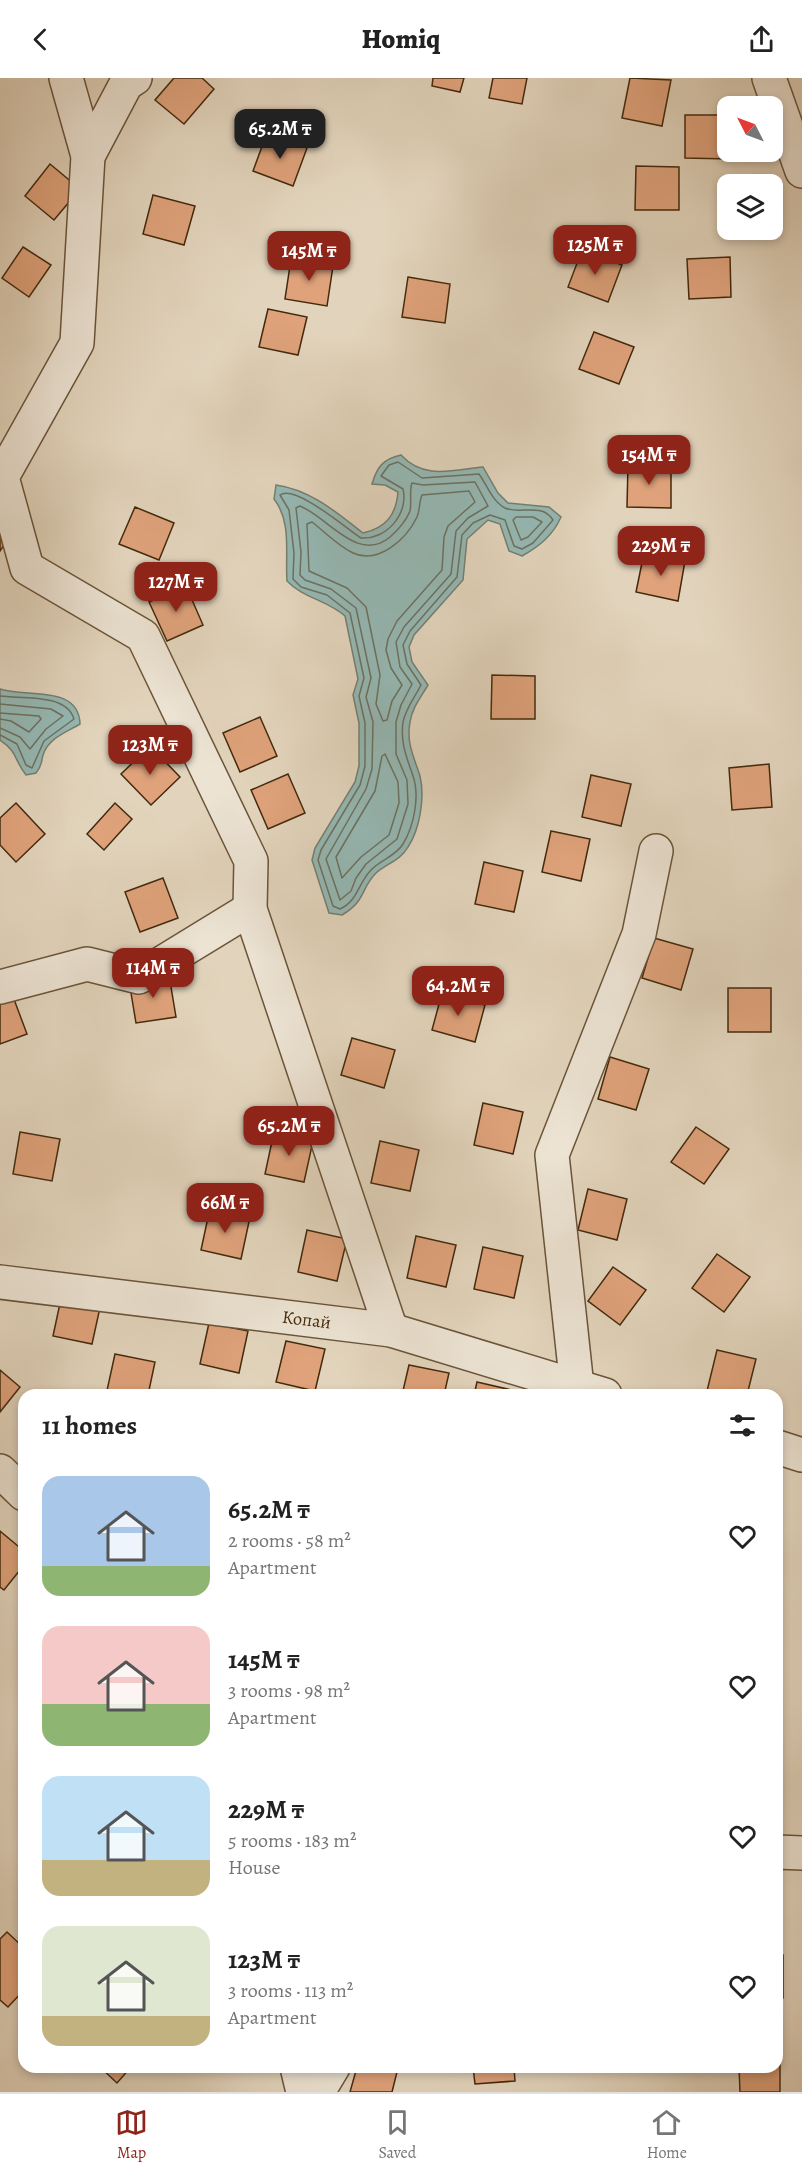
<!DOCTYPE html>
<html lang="en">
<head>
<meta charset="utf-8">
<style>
  body { margin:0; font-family:Alegreya,serif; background:#f2f2f2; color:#222; height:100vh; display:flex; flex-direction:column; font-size:22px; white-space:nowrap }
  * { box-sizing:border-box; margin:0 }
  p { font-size:20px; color:#767676 }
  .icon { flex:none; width:33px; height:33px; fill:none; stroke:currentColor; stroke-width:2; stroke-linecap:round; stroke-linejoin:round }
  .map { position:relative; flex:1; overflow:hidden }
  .panel { position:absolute; left:18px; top:1311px; width:765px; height:684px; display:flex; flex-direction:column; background:#fff; border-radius:18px; box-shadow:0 3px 9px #0003 }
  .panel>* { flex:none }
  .needle { width:39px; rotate:312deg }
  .tools { position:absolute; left:717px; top:18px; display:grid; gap:12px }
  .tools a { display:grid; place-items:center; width:66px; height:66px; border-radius:12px; background:#fff; box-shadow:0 3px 9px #0003; font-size:30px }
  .price { position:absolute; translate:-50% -51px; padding:0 14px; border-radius:12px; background:#8f2418; color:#fff; font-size:20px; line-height:39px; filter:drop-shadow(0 2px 3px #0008) }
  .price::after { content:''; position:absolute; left:50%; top:36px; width:18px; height:14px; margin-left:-9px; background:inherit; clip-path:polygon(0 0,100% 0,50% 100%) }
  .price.current { background:#222; color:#fff }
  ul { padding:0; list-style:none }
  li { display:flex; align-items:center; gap:18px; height:150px; padding:0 24px }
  li span { display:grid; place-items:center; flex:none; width:168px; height:120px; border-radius:18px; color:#555 }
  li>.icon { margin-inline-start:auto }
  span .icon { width:72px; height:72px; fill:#fffc; stroke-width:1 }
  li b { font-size:26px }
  h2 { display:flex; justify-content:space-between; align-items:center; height:72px; padding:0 24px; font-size:26px }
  header { display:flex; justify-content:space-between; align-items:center; height:78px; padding:0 24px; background:#fff; font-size:27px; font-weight:800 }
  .dock { display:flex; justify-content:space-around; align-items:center; height:84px; border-top:2px solid #e0e0e0; background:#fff; font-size:16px; color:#767676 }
  .dock a { display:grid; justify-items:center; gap:3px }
  .dock .current { color:#8f2418 }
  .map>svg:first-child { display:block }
  .water { fill:#95b8b4; stroke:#747f71; stroke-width:1.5 }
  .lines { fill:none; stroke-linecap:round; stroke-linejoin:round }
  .shore { stroke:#6c7160; stroke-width:1.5 }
  .building { fill:#dfa27b; stroke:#432a0d; stroke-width:1.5 }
  .minor-casing { stroke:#6b5439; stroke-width:36 }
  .minor { stroke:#ece3d3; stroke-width:33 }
  .labels { text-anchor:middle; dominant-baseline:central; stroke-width:5; stroke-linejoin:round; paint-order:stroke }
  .street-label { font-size:18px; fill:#432a0d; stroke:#ece3d3 }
</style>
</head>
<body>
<header><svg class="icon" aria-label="back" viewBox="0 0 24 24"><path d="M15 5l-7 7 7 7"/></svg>Homiq<svg class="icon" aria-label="share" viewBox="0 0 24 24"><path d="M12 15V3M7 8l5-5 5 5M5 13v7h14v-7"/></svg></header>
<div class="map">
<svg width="802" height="2014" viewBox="0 0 802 2014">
  <rect width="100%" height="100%" fill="#e2d4bc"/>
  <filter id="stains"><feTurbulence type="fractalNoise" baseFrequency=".00333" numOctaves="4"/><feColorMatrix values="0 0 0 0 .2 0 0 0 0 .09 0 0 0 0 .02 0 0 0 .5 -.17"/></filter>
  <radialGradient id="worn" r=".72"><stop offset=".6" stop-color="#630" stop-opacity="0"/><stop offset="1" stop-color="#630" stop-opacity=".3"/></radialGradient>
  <g class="water">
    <path d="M401 377C424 402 452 392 483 389L498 415 508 425 549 429 561 439C553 457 540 468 522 478L509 473 500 446 488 442 467 461 463 502 414 557 409 569 412 584 428 607C421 619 412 630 410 644 406 665 414 679 420 698 425 719 420 751 408 769 401 782 386 786 376 795 360 811 367 822 342 837L329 835 312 782 315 770 355 704 359 688V645L353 617 358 601 345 538C327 522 303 520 287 503 285 475 292 444 274 421L276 407C311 412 336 434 363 455 386 450 396 437 398 414L385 407 372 406C377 389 383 381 401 377Z"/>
    <path d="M0 611C25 620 79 606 80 646 67 654 48 660 43 677 41 685 42 688 36 695L26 697C14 682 18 674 0 662Z"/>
  </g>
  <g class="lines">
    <g class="shore">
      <path d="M398 384 422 400 479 396C487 407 492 423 505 430 520 437 542 424 553 442L533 465 522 471 514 468 505 442 490 437 473 445 462 457 457 499 410 553 403 567 407 586 421 607C415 619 406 630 403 644 400 665 407 680 413 698 420 718 414 748 403 766 396 778 380 782 371 792 358 805 358 823 340 831L333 828 318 782 321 772 360 707 365 688V645L359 618 364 600 350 535 327 517 301 509 293 501 294 475 289 432 280 417C295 406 347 451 361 460 386 462 409 436 403 411L381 398 389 387Z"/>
      <path d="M475 404 488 428 468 440 456 453 451 496 404 549 396 564 400 589 412 606 401 627 396 644V676L407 702 408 726 397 761 366 786 356 800 351 813 340 822 326 781 366 711 372 691 373 644 366 619 371 600 356 530 331 511 305 502 300 497 301 474 296 430 300 428C328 439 358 486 390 459 398 452 406 443 410 433 412 423 409 413 412 405L423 407Z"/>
      <path d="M469 413 475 424 448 448 444 459 442 492 397 543 388 561 386 572 391 590 402 607 392 623 387 642 383 643 376 626 380 597 366 529 347 510 309 493 307 446 312 444C325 454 338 468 353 475 379 487 407 460 417 439 420 432 419 424 422 417Z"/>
      <polygon points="516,439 533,439 542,444 528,459 521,462 513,442"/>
      <path d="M0 618C22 621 66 615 74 641L44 663 32 690 26 687 17 666 0 657"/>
      <polyline points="0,626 51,631 63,638 46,651 30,671 20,659 0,650"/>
      <polyline points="0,635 39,638 41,641 29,654 11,643 0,641"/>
      <polygon points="385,676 398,704 399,725 389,757 361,779 342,800 336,779 375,713 382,678"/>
    </g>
  </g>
  <g class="building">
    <polygon points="174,0 202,0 214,11 184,46 155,22"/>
    <polygon points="433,0 464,0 460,14 432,8"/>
    <polygon points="493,0 527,0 522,26 489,20"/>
    <polygon points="630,0 671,2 662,48 622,40"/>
    <polygon points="685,37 728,37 729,81 685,80"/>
    <polygon points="267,55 307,70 293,108 253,93"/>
    <polygon points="50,86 80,111 54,142 25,118"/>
    <polygon points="636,88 679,89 679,132 635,132"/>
    <polygon points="153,117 195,128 184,167 143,156"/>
    <polygon points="23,169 51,187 29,219 2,200"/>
    <polygon points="582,172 622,187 608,224 568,209"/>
    <polygon points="730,179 731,219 689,221 687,181"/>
    <polygon points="291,181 333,188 327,228 285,221"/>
    <polygon points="408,199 450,206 445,245 402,239"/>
    <polygon points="268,231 307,239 298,277 259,269"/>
    <polygon points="594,254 634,269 619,306 579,291"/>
    <polygon points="628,386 671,386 671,430 627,429"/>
    <polygon points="135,429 174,445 159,482 119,466"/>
    <polygon points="0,453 9,460 0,473"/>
    <polygon points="644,475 685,483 678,523 636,514"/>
    <polygon points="186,508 203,547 167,563 149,524"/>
    <polygon points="492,597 535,598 535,641 491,641"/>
    <polygon points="260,639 277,678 240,694 223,655"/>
    <polygon points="150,668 180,699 151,727 121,696"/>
    <polygon points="769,686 772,729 732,732 729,690"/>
    <polygon points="288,696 305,735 268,751 251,712"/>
    <polygon points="591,697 631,706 621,748 582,739"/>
    <polygon points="16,725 45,756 16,784 0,767 0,740"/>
    <polygon points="115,725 132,741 104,772 87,756"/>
    <polygon points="551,753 590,761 581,803 542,794"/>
    <polygon points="484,784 523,793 514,834 475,826"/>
    <polygon points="163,800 178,840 140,854 125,814"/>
    <polygon points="654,860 693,871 681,912 642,900"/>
    <polygon points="169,897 176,939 136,945 129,903"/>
    <rect x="728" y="910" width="43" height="44"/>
    <polygon points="442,915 485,927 475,964 432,952"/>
    <polygon points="12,916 27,956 0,966 0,920"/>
    <polygon points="352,960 395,972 384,1010 341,997"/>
    <polygon points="610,979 649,991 636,1032 598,1021"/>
    <polygon points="483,1025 523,1034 513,1076 474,1067"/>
    <polygon points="696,1049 729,1071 704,1106 671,1084"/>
    <polygon points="20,1054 60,1061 52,1103 13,1096"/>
    <polygon points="274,1054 313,1063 304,1104 265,1096"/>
    <polygon points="380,1063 419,1072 410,1113 371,1105"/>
    <polygon points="588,1111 627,1121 617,1162 578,1152"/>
    <polygon points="210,1130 250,1139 241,1181 201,1172"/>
    <polygon points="307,1152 347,1161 337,1203 298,1194"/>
    <polygon points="416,1158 456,1167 446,1209 407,1200"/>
    <polygon points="483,1169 523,1178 514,1220 474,1211"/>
    <polygon points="717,1176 750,1199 724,1234 692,1210"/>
    <polygon points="613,1189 646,1212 620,1247 588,1223"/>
    <polygon points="62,1216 101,1225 92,1266 53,1258"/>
    <polygon points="209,1245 248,1253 239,1295 200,1286"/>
    <polygon points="286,1263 325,1271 315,1313 276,1304"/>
    <polygon points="717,1272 756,1281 747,1317 723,1317 707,1313"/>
    <polygon points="115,1276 155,1284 148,1317 106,1317"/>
    <polygon points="409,1287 449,1295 444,1317 402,1317"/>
    <polygon points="0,1292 20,1309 0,1334"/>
    <polygon points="477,1304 516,1313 515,1317 474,1317"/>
    <polygon points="0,1453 24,1473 24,1487 4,1512 0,1509"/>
    <rect x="777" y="1492" width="4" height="43"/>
    <rect x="777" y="1707" width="3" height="42"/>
    <rect x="777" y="1782" width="5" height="42"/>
    <polygon points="7,1854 24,1870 24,1912 8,1929 0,1922 0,1861"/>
    <rect x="777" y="1877" width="6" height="43"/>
    <polygon points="777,1976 780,1976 780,2014 740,2014 739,1989 777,1989"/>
    <polygon points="100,1989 131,1989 117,2005"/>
    <polygon points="357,1989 398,1990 392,2014 350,2014"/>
    <polygon points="473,1989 514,1989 515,2003 475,2006"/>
  </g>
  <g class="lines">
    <g class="minor-casing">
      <g id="minor">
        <polyline points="66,0 88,78 77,265 2,399 27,490 143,558 251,783 250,831 391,1252"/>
        <polyline points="769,0 802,93"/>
        <polyline points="88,78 126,6 135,0"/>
        <polyline points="0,909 87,886 139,899 250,831"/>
        <path id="s1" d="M0 1204 391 1252 605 1317"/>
        <polyline points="574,1317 577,1309 552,1077 639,856 656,773"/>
        <polyline points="777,1369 802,1377"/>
        <polyline points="0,1393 24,1416"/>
        <polyline points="777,1774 802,1775"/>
        <polyline points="297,1989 303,2014"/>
        <polyline points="318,2014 333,1989"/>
      </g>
    </g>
    <use href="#minor" class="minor"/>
  </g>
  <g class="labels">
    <g class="street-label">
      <text stroke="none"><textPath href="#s1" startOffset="309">Копай</textPath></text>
    </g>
  </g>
  <rect width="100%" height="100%" filter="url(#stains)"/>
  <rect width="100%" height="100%" fill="url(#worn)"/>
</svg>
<div class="tools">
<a><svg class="needle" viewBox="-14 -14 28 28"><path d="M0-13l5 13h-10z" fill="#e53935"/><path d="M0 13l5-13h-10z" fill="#767676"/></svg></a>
<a><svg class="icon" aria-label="layers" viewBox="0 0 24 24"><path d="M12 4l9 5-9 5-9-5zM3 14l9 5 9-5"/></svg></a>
</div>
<b class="price current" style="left:280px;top:82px">65.2M ₸</b>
<b class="price" style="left:595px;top:198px">125M ₸</b>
<b class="price" style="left:309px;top:204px">145M ₸</b>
<b class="price" style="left:649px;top:408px">154M ₸</b>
<b class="price" style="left:661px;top:499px">229M ₸</b>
<b class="price" style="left:176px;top:535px">127M ₸</b>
<b class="price" style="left:150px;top:698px">123M ₸</b>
<b class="price" style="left:153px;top:921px">114M ₸</b>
<b class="price" style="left:458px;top:939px">64.2M ₸</b>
<b class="price" style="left:289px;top:1079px">65.2M ₸</b>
<b class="price" style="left:225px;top:1156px">66M ₸</b>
<section class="panel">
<h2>11 homes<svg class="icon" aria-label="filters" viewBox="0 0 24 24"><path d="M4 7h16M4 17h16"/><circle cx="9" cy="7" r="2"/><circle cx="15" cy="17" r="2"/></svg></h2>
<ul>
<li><span style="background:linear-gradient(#a9c7e8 75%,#8fb573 0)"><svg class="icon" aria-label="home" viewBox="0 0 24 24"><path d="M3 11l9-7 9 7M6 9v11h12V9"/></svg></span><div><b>65.2M ₸</b><p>2 rooms · 58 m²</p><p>Apartment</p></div><svg class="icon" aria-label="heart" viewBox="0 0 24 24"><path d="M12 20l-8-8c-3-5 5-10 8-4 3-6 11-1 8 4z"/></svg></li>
<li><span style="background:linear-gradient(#f6c9c9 65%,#8fb573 0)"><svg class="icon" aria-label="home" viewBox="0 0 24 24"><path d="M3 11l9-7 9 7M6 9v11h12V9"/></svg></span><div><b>145M ₸</b><p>3 rooms · 98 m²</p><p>Apartment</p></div><svg class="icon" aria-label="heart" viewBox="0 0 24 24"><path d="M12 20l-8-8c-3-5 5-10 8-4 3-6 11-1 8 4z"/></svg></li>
<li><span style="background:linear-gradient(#bfe0f5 70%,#c2b280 0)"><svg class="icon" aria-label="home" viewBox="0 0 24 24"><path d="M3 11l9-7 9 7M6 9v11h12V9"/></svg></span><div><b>229M ₸</b><p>5 rooms · 183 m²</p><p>House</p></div><svg class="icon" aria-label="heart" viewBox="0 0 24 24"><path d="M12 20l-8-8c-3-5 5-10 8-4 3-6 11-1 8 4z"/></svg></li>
<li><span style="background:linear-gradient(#dfe7d0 75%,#c2b280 0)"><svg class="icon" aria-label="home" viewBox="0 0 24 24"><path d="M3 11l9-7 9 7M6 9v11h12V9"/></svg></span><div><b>123M ₸</b><p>3 rooms · 113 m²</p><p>Apartment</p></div><svg class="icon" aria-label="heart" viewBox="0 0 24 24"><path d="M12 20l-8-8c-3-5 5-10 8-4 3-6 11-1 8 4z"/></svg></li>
</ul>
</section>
</div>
<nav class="dock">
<a class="current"><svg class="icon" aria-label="map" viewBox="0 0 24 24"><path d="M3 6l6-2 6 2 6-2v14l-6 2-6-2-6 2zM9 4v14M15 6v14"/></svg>Map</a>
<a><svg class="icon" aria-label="saved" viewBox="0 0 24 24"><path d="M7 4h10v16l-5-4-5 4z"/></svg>Saved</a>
<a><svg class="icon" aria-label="home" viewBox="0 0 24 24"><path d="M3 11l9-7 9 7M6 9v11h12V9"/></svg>Home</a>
</nav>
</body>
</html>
